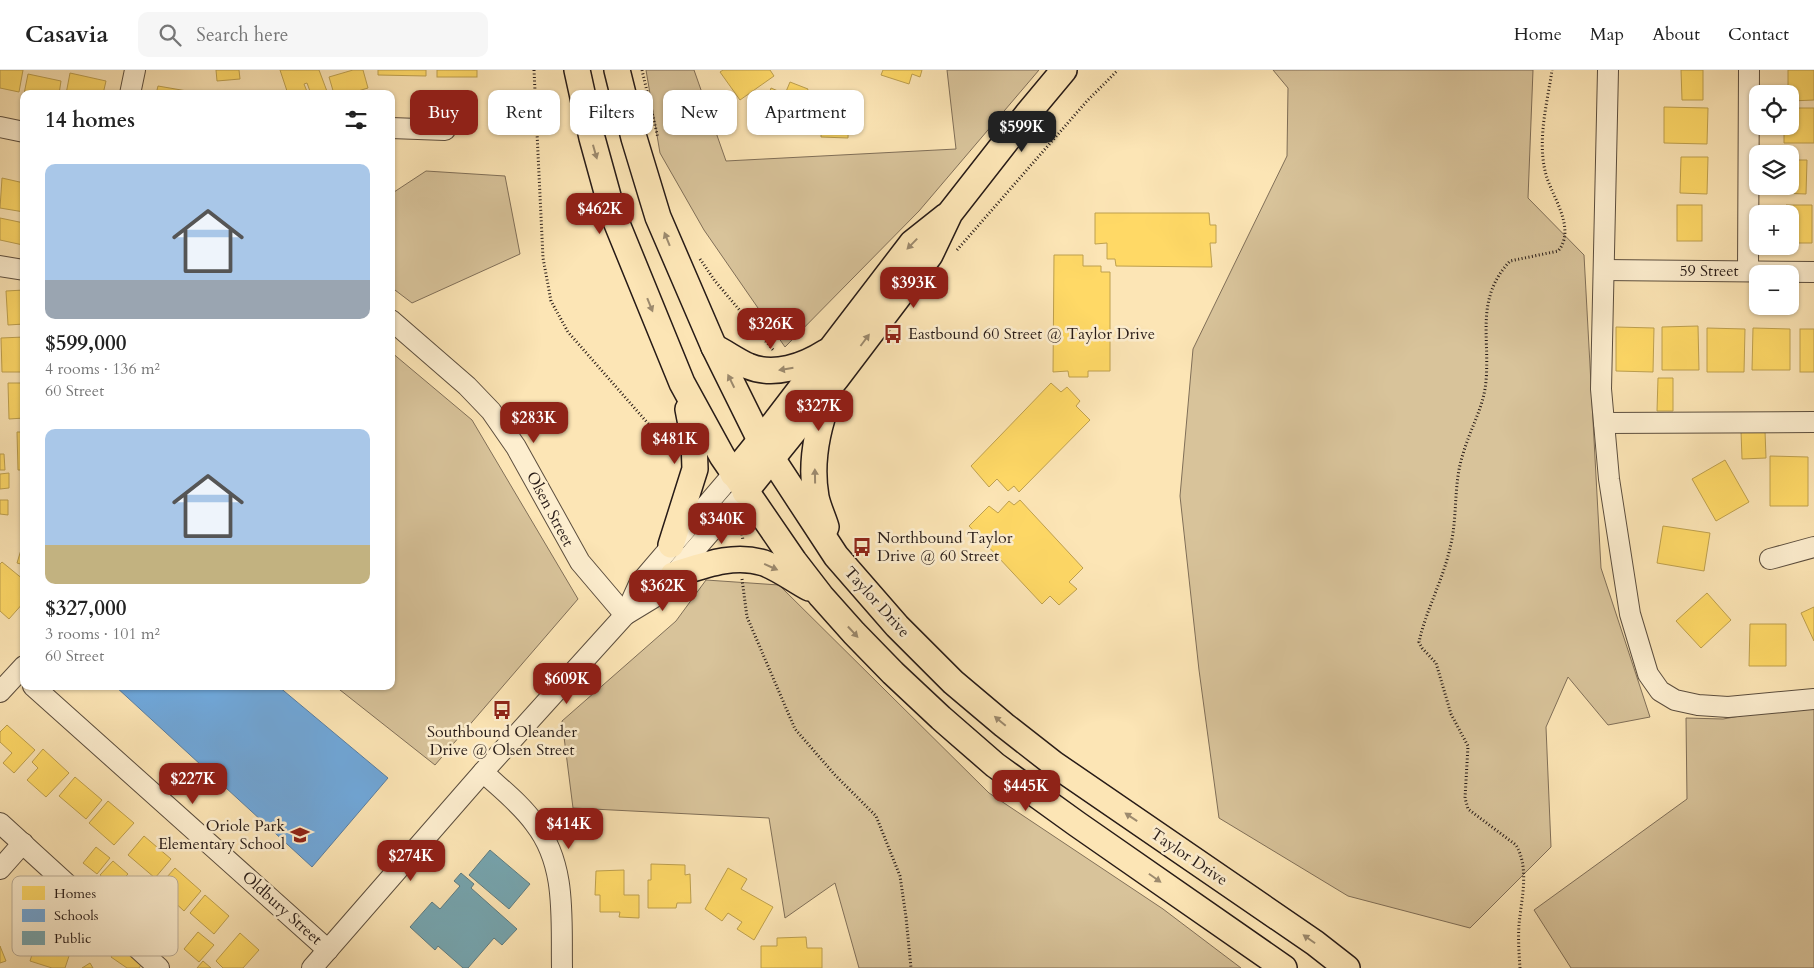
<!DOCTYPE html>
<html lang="en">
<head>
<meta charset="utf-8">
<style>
  body { margin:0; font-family:Cardo,serif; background:#f6f6f6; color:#222; height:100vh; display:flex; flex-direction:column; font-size:19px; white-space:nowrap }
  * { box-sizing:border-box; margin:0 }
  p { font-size:16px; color:#767676 }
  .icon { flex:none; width:28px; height:28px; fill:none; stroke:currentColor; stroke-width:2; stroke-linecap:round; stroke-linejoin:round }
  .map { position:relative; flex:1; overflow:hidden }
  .details { position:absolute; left:20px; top:20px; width:375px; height:600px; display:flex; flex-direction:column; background:#fff; border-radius:10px; box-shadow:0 1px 4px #0004 }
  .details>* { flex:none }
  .guide { position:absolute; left:410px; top:20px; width:475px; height:45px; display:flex; gap:10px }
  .controls { position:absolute; left:1749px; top:15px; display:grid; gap:10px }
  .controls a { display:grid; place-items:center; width:50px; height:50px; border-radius:10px; background:#fff; box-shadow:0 1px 4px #0004; font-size:25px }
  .price { position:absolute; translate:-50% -42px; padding:0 11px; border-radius:10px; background:#8f2418; color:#fff; font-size:16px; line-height:32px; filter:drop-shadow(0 1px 2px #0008) }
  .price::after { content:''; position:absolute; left:50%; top:30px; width:15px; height:11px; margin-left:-8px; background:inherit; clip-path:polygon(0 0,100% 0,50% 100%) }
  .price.current { background:#222; color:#fff }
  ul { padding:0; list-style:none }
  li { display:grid; align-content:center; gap:10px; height:265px; padding:0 25px }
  li span { display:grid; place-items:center; height:155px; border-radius:10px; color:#555 }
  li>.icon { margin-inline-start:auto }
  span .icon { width:90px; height:90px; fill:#fffc; stroke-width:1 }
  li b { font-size:21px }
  h2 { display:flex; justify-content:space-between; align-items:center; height:60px; padding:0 25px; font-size:21px }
  .tag { padding:0 18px; border-radius:10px; background:#fff; box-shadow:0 1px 4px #0004; font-size:18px; line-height:45px }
  .tag.current { background:#8f2418; color:#fff }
  header { display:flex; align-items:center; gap:30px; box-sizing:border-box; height:70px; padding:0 25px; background:#fff; border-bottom:1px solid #e0e0e0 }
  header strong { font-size:24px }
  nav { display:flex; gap:28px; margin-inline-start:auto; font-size:18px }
  .search { width:350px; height:45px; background:#f6f6f6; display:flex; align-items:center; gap:12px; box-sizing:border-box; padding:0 18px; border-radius:10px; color:#767676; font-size:19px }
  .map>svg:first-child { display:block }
  .green { fill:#d8c39a; stroke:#806f58 }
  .homes { fill:#ffd966; stroke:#bea04e }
  .schools { fill:#6fa8dc; stroke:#597ea1 }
  .public { fill:#76a5af; stroke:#5e7c81 }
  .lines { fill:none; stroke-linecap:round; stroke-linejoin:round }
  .minor-casing { stroke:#5c4e3e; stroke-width:22 }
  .major-casing { stroke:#271b17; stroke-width:28 }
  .path { stroke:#271b17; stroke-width:3; stroke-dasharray:1 2.5; stroke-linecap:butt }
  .minor { stroke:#fdeecf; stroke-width:20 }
  .major { stroke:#fce5b5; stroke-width:25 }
  .oneway { fill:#9c8a6e }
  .labels { text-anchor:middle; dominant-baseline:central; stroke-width:5; stroke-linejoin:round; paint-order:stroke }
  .street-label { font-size:16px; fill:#271b17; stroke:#fdeecf }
  .poi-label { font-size:16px; fill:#271b17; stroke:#fdeecf; text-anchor:start }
  .key { fill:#fdeecf; stroke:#bdaf98; stroke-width:1 }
  .key-label { font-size:14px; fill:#271b17 }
</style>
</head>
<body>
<header>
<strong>Casavia</strong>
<div class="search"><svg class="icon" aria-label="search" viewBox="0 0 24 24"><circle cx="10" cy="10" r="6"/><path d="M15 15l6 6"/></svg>Search here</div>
<nav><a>Home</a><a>Map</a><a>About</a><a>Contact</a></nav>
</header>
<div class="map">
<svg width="1814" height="898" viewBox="0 0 1814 898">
  <rect width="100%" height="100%" fill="#fce5b5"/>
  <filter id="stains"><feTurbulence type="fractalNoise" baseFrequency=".004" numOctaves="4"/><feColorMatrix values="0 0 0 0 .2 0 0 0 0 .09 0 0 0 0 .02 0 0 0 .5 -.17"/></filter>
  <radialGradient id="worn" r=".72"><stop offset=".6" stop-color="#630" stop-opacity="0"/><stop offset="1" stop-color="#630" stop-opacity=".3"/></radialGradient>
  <g class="green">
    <polygon points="646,0 694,0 726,91 956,79 947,0 1039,0 919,141 785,277 704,160 660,83"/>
    <polygon points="1273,0 1533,0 1528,128 1584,185 1601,498 1650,647 1608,655 1568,607 1546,657 1551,777 1470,858 1348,826 1219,748 1199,600 1180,426 1193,279 1287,86 1288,18"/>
    <polygon points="426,101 505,106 520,184 412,233 391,217 391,124"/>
    <polygon points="391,282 472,350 578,529 435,695 335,616 391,616"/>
    <polygon points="706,510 779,515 989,723 1163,839 1241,898 859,898 835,813 785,848 769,748 573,738 562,651 676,551"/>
    <polygon points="1814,633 1814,898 1571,898 1534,840 1687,729 1686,648 1723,649"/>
  </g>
  <g class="homes">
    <polygon points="0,0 23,0 19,22 0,18"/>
    <polygon points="216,0 239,0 240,9 217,11"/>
    <polygon points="280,0 319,0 328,24 311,24 307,13 304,14 308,24 288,24"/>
    <polygon points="353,0 363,0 368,18 348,24 334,24 329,7"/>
    <polygon points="378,0 426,0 426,6 378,5"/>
    <rect x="437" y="0" width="40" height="7"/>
    <polygon points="723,0 770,0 774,6 740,30 720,2"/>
    <polygon points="883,0 922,0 920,7 912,4 909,14 881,5"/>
    <polygon points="1681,0 1703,0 1703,30 1682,30"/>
    <polygon points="1788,0 1814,0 1814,30 1790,31 1790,24 1788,24"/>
    <polygon points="70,3 106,11 103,24 66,24"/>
    <polygon points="28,4 61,11 59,24 24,24"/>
    <polygon points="790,12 808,19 794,55 778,49 773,60 758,55 771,18 785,24"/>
    <polygon points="158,16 187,21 186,24 156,24"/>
    <polygon points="816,22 830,22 830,29 849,29 848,68 821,67 822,39 815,39"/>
    <polygon points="1664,37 1708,38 1707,74 1664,73"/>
    <polygon points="1790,38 1814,38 1814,73 1784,73 1784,56 1790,56"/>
    <polygon points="1681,87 1708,87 1707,124 1680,123"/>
    <polygon points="1790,90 1807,90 1806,124 1779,123 1779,116 1790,116"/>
    <polygon points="2,108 24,113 24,142 0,138"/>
    <rect x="1677" y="135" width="25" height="36"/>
    <polygon points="1786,135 1812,135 1812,173 1790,173 1790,144 1786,144"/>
    <polygon points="1095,143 1209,143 1210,155 1216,155 1216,173 1210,173 1212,197 1116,196 1115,189 1107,189 1107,173 1095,174"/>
    <polygon points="0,148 24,153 23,175 0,170"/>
    <polygon points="1054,185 1083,185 1083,196 1101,196 1101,202 1110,202 1110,301 1088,301 1088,307 1069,307 1068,301 1053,302"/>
    <polygon points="24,220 24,254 8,255 6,221"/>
    <polygon points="1698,256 1699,300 1662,300 1662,257"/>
    <polygon points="1616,257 1654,258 1653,302 1616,301"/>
    <polygon points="1707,258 1745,259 1744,302 1707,302"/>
    <polygon points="1753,258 1790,259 1790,300 1752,300"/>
    <rect x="1800" y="259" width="14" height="43"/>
    <polygon points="24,267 24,302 2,302 1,268"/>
    <polygon points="1658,308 1673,308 1673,341 1657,341"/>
    <polygon points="8,313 24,313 24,348 9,349"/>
    <polygon points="1051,313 1061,322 1067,317 1080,331 1076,336 1090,350 1019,422 1014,416 1008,421 997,409 989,417 971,396"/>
    <polygon points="1741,361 1765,361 1766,388 1742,389"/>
    <polygon points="17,362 24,362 24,400 18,400"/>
    <polygon points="0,384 4,384 5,400 0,400"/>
    <polygon points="1770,386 1808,387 1808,436 1770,436"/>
    <polygon points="1725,390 1749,432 1716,451 1692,409"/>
    <polygon points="9,403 9,418 0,419 0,404"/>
    <polygon points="0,430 8,430 8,445 0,444"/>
    <polygon points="1020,430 1083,498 1069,512 1077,519 1059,535 1050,526 1042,534 969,456 989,436 998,443 1009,431 1014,435"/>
    <polygon points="1663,456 1710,463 1704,501 1657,493"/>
    <polygon points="24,470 24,495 17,493"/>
    <polygon points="2,492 24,510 24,532 9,549 0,541 0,494"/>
    <polygon points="1707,523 1731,550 1701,578 1676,551"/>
    <polygon points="1814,537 1814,571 1801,543"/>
    <polygon points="1750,554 1786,554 1786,596 1749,596"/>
    <polygon points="7,655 35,680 14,703 3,693 12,683 0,672 0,662"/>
    <polygon points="43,679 69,703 46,727 27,710 38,698 32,692"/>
    <polygon points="75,707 102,730 86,749 59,726"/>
    <polygon points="108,731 134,753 114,775 89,753"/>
    <polygon points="144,766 171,789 155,808 128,785"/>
    <polygon points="96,777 110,788 97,804 83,793"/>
    <polygon points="113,791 128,804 115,818 100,805"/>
    <polygon points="651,794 685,795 685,805 690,804 691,833 677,833 676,838 648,838 648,810 651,810"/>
    <polygon points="175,798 201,821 184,841 158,817"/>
    <polygon points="728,798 747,809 741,819 773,837 754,870 737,859 742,852 728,843 722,851 705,839"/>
    <polygon points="624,800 624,825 639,825 639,848 619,847 620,842 600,842 600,825 595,825 596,801"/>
    <polygon points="205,825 229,846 214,864 190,843"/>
    <polygon points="198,862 214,875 199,892 184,879"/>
    <polygon points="240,863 259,880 243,898 223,898 216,891"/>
    <polygon points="38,866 72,877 65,898 52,898 30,891"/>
    <polygon points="806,867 807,878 822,878 822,898 761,898 761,876 777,876 777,868"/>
    <polygon points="123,869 147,886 139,898 127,898 111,887"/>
    <polygon points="0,876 6,891 0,893"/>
    <polygon points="203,891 211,898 197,898"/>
    <polygon points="90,893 93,898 82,898"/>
  </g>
  <polygon class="schools" points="115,616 278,616 388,708 312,797"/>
  <g class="public">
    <polygon points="490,780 530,814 509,839 469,805"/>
    <polygon points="461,803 474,814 471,818 517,859 502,875 494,868 468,898 463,898 438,876 435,880 410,857 432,832 440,839 460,816 454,811"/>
  </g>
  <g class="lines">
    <g class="minor-casing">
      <g id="minor">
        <polyline points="1608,0 1601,319 1609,409 1630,544 1648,604 1660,621 1675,630 1698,635 1728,637 1814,629"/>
        <polyline points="130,24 135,0"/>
        <polyline points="0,57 24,62"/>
        <polyline points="391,58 445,60"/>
        <polyline points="0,196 24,200"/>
        <polyline points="1604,200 1814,202"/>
        <polyline points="1748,201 1749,0"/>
        <polyline points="391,250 467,316 491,341 516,377 580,492 625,545"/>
        <polyline points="1604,353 1814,352"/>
        <polyline points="1770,489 1814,477"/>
        <polyline points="625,545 639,514 733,404"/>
        <polyline points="33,616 328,880"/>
        <polyline points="0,622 24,596"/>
        <path d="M483 702C501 719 521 734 535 754 567 795 561 849 562 898"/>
        <polyline points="0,753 159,898"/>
        <polyline points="0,799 23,773"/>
        <polyline points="312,898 483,702 625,545 653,528 745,422"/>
      </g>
    </g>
    <g class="major-casing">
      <g id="major">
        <polyline points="577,0 592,68 613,144 682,313 722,386 794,491 821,526 854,563 893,603 941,648 995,695 1077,754 1284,898"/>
        <polyline points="617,0 634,68 658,147 714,277 760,370 836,486 897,556 953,612 1004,655 1054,694 1315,873 1347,898"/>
        <path d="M714 277C726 283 737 291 748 296 774 307 804 296 826 282"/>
        <polyline points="733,404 775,352 912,173 946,146"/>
        <polyline points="745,422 836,309 930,185 950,143 1029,42 1064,0"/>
        <path d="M826 457C823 447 818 437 816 427 810 393 817 359 829 328"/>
        <polyline points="671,475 695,399 694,370 688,339"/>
        <path d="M673 505C702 496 733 483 764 493 780 499 794 510 809 518"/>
      </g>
    </g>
    <g class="path">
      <polyline points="534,0 543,188 551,231 568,262 673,382"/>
      <polyline points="642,0 658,68"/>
      <polyline points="957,180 1087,31 1118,0"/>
      <polyline points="700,189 715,211 774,281"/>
      <polyline points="740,454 743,470"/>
      <polyline points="742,509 747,547 795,659 835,705 876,746 900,806 906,847 911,898"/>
      <path d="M1520 898C1519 884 1518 869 1519 855 1521 830 1530 799 1516 775L1468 739 1465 728 1468 676 1451 644 1436 593 1422 578 1419 572C1426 540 1443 510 1450 478 1458 447 1453 414 1463 384 1470 359 1484 337 1486 311 1490 266 1475 229 1510 191L1558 181C1576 160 1554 129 1547 108 1536 73 1547 35 1552 0"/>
    </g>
    <use href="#minor" class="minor"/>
    <use href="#major" class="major"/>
  </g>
  <defs><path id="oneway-solid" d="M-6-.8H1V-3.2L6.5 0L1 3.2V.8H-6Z" transform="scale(1.25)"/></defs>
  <g class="oneway">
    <use href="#oneway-solid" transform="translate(595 82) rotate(74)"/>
    <use href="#oneway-solid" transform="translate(667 169) rotate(-112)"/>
    <use href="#oneway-solid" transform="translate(912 174) rotate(134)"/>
    <use href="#oneway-solid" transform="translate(650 235) rotate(68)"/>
    <use href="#oneway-solid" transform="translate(865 270) rotate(-53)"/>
    <use href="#oneway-solid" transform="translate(786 299) rotate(171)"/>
    <use href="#oneway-solid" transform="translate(731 311) rotate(-116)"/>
    <use href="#oneway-solid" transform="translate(815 406) rotate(-91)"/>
    <use href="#oneway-solid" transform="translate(771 497) rotate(24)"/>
    <use href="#oneway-solid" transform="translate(853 562) rotate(47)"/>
    <use href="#oneway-solid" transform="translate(1000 651) rotate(-140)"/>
    <use href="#oneway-solid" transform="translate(1131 747) rotate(-146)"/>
    <use href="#oneway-solid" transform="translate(1155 808) rotate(35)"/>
    <use href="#oneway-solid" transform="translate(1309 869) rotate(-145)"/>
  </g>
  <defs>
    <g id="bus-bare" transform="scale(1.5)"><path d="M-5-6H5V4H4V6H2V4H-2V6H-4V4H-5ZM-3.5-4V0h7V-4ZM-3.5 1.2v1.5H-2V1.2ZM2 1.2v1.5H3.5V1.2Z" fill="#8f2418" stroke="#fdeecf" stroke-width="2.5" paint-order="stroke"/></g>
    <g id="school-bare" transform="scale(1.5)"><path d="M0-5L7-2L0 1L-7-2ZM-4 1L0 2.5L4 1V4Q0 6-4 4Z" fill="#8f2418" stroke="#fdeecf" stroke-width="2.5" paint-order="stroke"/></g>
  </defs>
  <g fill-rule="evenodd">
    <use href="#bus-bare" x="893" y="264"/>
    <use href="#bus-bare" x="862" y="477"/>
    <use href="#bus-bare" x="502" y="640"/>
    <use href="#school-bare" x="300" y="765"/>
  </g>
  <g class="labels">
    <g class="street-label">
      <text x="1709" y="201">59 Street</text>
      <text transform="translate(550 439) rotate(62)">Olsen Street</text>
      <text transform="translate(877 532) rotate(48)">Taylor Drive</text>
      <text transform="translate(1189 787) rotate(34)">Taylor Drive</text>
      <text transform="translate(282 838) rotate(42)">Oldbury Street</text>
    </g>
    <g class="poi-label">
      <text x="908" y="264">Eastbound 60 Street @ Taylor Drive</text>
      <text x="877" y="468">Northbound Taylor<tspan x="877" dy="18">Drive @ 60 Street</tspan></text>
      <text x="502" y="662" text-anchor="middle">Southbound Oleander<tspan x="502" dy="18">Drive @ Olsen Street</tspan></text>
      <text x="285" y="756" text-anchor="end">Oriole Park<tspan x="285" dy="18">Elementary School</tspan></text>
    </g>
  </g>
  <rect x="12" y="806" width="166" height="80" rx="8" class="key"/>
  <rect x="22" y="816" width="23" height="14" fill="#ffd966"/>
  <rect x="22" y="839" width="23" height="13" fill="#6fa8dc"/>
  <rect x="22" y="861" width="23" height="14" fill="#76a5af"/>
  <g class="key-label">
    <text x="54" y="828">Homes</text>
    <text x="54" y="850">Schools</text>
    <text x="54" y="873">Public</text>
  </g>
  <rect width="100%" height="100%" filter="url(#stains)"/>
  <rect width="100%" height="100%" fill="url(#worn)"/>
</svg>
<div class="controls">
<a><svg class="icon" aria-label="locate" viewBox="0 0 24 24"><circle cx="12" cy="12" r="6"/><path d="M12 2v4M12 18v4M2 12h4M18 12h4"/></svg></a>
<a><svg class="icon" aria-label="layers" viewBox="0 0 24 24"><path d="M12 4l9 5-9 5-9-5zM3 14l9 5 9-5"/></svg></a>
<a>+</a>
<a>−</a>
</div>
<b class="price current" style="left:1022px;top:83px">$599K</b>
<b class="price" style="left:600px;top:165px">$462K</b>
<b class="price" style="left:914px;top:239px">$393K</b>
<b class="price" style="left:771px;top:280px">$326K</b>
<b class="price" style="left:819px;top:362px">$327K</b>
<b class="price" style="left:534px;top:374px">$283K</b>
<b class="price" style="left:675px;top:395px">$481K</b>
<b class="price" style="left:722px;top:475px">$340K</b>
<b class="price" style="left:663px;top:542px">$362K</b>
<b class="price" style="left:567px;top:635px">$609K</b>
<b class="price" style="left:193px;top:735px">$227K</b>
<b class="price" style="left:1026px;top:742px">$445K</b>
<b class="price" style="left:569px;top:780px">$414K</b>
<b class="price" style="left:411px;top:812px">$274K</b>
<div class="guide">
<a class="tag current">Buy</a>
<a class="tag">Rent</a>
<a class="tag">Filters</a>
<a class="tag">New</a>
<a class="tag">Apartment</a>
</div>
<section class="details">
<h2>14 homes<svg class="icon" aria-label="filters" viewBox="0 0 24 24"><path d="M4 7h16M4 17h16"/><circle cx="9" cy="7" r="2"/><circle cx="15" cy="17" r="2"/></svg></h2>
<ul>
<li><span style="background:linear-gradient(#a9c7e8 75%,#9aa5b1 0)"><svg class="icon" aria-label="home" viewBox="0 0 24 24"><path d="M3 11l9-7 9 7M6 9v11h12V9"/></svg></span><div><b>$599,000</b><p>4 rooms · 136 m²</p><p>60 Street</p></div></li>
<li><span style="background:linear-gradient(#a9c7e8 75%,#c2b280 0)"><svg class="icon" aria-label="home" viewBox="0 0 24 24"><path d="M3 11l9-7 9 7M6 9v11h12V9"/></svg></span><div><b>$327,000</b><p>3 rooms · 101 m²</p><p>60 Street</p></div></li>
</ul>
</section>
</div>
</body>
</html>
